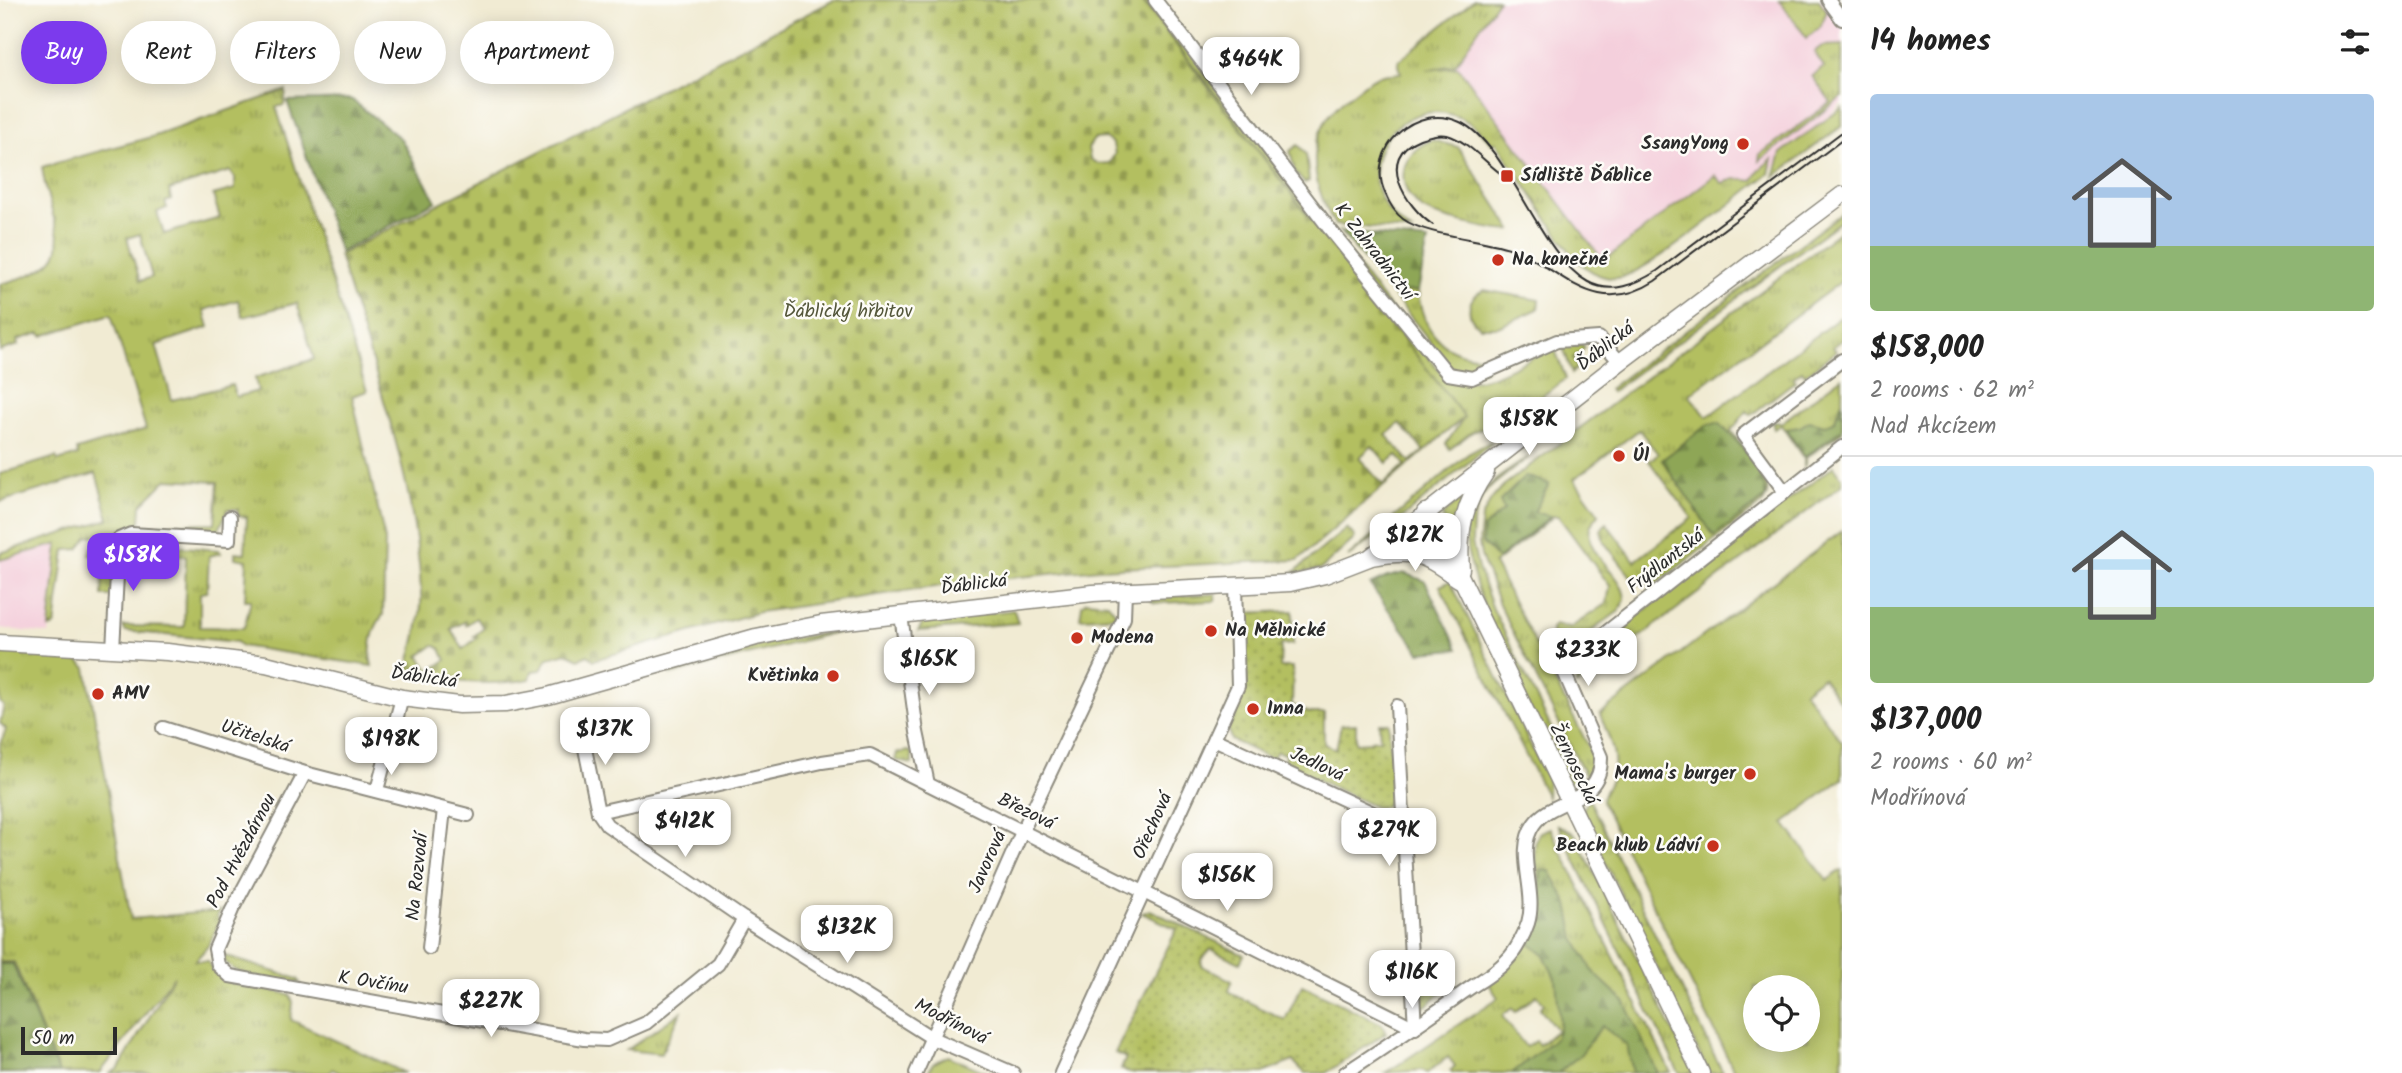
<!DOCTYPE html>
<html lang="en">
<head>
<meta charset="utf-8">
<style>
  body { margin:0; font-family:Kalam,sans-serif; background:#f6f6f6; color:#222; height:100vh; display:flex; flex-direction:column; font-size:26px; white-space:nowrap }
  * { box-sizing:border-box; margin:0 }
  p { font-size:23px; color:#767676 }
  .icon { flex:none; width:38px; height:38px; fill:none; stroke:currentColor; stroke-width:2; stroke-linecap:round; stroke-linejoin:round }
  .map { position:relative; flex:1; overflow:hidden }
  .panel { display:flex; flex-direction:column; background:#fff; width:560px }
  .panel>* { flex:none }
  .top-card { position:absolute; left:21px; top:21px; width:665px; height:63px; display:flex; gap:14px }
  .controls { position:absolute; left:1743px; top:975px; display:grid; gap:14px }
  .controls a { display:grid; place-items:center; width:77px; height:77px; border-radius:50%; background:#fff; box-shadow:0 4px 18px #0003; font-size:35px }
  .scale { position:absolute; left:21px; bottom:18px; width:96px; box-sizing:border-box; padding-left:7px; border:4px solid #2b2b2b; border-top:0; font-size:19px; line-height:24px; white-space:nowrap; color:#2b2b2b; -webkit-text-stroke:5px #fdfcf7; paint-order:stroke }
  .price { position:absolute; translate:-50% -60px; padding:0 16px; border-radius:14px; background:#fff; color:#222; font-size:23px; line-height:46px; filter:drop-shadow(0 2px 4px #0008) }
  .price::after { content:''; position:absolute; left:50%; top:42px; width:21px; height:16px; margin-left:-10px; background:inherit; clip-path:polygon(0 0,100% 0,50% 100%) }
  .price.selected { background:#7c3aed; color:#fff }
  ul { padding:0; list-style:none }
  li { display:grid; align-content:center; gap:14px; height:371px; padding:0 28px }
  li+li { border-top:2px solid #e0e0e0 }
  li span { display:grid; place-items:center; height:217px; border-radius:7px; color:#555 }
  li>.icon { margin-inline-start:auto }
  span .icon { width:126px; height:126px; fill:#fffc; stroke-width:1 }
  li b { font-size:30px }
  h2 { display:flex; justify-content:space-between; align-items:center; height:84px; padding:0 28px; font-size:30px }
  .chip { padding:0 24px; border-radius:32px; background:#fff; box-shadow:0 4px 18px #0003; font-size:24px; line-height:63px }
  .chip.selected { background:#7c3aed; color:#fff }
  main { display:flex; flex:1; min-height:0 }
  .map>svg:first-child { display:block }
  .built { fill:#f4cfdc }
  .grass { fill:url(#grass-tufts); stroke:#6f7546; stroke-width:2; fill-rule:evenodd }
  .forest { fill:url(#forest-firs); stroke:#5c6841; stroke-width:2 }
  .cemetery { fill:url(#cemetery-stones); stroke:#6f7546; stroke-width:2; fill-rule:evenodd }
  .park { fill:#b3bf61; stroke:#6f7546; stroke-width:2; fill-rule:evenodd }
  .garden { fill:url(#garden-dots); stroke:#6f7546; stroke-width:2 }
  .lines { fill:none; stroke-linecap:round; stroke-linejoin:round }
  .street-casing { stroke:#8e8b7f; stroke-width:16 }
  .secondary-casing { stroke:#8e8b7f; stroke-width:19 }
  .street { stroke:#fff; stroke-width:12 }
  .secondary { stroke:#fff; stroke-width:16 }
  .tram { stroke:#2b2b2b; stroke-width:2 }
  .poi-dot { fill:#c8321e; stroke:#fdfcf7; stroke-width:2.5 }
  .labels { text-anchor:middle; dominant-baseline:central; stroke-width:5; stroke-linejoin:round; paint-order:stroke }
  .poi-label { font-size:19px; font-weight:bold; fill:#2b2b2b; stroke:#fdfcf7; text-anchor:start }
  .street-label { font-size:19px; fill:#2b2b2b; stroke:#fdfcf7 }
  .park-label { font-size:19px; fill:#54573b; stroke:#fdfcf7 }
</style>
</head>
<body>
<main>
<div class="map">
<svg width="1842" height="1073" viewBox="0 0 1842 1073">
  <defs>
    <pattern id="grass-tufts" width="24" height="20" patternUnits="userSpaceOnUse" patternTransform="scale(1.75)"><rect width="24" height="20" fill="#b3bf61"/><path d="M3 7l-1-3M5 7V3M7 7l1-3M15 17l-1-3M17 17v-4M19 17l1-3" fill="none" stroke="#929b50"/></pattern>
    <pattern id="forest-firs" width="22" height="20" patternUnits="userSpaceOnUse" patternTransform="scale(1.75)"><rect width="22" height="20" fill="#8ea657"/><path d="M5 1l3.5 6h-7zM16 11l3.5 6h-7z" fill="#748748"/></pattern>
    <pattern id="cemetery-stones" width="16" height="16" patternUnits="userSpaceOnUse" patternTransform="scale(1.75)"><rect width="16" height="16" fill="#b3bf61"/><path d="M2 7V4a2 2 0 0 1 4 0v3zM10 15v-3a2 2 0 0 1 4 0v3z" fill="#929b50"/></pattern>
    <pattern id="garden-dots" width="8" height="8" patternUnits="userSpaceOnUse" patternTransform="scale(1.75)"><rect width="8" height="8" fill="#b3bf61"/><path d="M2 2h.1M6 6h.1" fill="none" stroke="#929b50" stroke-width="1.8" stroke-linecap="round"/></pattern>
  </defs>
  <rect width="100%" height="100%" fill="#fdfcf7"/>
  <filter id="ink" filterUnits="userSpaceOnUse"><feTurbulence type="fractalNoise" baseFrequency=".0143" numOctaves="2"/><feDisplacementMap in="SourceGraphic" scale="14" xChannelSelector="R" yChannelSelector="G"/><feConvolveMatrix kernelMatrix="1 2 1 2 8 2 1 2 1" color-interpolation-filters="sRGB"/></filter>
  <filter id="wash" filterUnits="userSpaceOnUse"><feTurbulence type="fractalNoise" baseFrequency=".00686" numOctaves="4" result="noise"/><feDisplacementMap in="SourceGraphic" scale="28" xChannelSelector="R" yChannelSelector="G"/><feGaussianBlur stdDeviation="1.57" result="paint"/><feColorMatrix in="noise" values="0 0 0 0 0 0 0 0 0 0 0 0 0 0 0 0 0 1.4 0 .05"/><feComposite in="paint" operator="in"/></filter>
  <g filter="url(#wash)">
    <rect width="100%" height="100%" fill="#f1ebd3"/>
    <g class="built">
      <polygon points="1498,0 1822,0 1842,27 1842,103 1756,183 1605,271 1455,65"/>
      <polygon points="59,544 49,634 0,628 0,560"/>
    </g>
    <g class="grass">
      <path d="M1143 0H1149L1441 373C1480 396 1517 362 1554 347L1566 379 1514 416 1472 432 1450 449 1446 444 1464 417Z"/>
      <path d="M1474 0H1498L1455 65 1427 70 1458 67 1602 259H1606L1715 175 1722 183 1735 179 1753 181 1759 170 1772 159 1769 174C1739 196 1648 274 1617 278 1600 280 1586 268 1574 258L1496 142 1492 144C1422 57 1320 170 1411 231L1335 225C1309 179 1303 131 1349 96 1373 78 1371 75 1401 73L1398 61Z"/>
      <polygon points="1779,0 1819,0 1827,11 1820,27 1807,38"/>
      <polygon points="1842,45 1842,97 1759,161 1760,154 1831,102 1812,76 1824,67 1814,52 1822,46"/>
      <path d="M286 90 284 105 276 107 367 391 352 396 385 540 383 615C372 628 368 650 372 666L241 646 237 642 125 631 123 626 184 627 186 556 172 555V546L219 550 221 553 209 556 207 592 200 593V627L243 628 245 625 251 600H245L247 560 235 558V552L245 553 247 517 237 516 238 509H228L218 532 168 529 173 524 215 523 218 482 167 479 141 505 140 522 135 528 87 537 79 549 65 550 55 626 49 628 58 544 0 560V553L109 519 96 473 0 502V474L56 457 58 461 78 455 77 450 146 429 111 314 42 336 40 333 17 340 18 345 0 351V284C92 261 50 235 42 167L155 136ZM230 171 235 178V189L213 195 220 218 164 234 157 212 167 208 165 202 171 200 169 190ZM140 234 152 277 140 281 127 238ZM238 300 243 317 297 303 314 359 255 378 258 391 236 397 232 385 172 400 156 345 209 327 204 310Z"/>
      <polygon points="1842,108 1842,126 1774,177 1781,153"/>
      <path d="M1432 140 1458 147 1512 230C1501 233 1432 217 1422 209 1393 187 1399 153 1432 140Z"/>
      <polygon points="1298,145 1306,154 1309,181 1304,183 1295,172 1290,151"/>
      <polygon points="1842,213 1842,220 1611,392 1609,389"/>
      <path d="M1842 230V281L1689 395 1707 417 1842 316V340L1833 347 1836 351 1805 375 1802 371 1793 378 1795 381 1751 415 1747 411 1731 431C1745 449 1780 480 1763 503L1653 586 1636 583 1604 542 1601 530 1606 523 1635 561 1692 518 1649 461 1658 454 1639 430 1574 479 1599 514 1590 526C1584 557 1624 571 1625 600L1619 611 1568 648H1557L1552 643 1551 629 1554 625 1570 628 1607 603 1610 586 1558 516H1554L1494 564 1592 753 1594 767 1587 779 1499 604 1481 556 1479 543 1482 517 1491 500 1503 486Z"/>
      <path d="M1484 290 1539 300 1538 309 1498 327H1480C1464 316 1467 297 1484 290Z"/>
      <path d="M1418 291C1422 328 1442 357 1482 356L1487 369 1471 374 1452 369 1391 292Z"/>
      <polygon points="1582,344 1585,348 1573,358 1577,368 1572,373 1562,345"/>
      <polygon points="1842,377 1842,432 1806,458 1804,468 1804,459 1781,425 1774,429 1772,422 1782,422"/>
      <polygon points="1490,442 1493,442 1408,513 1348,557 1468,454"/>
      <path d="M1529 457 1489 488 1482 497 1473 522 1472 542 1478 568 1493 609 1578 783 1567 781C1541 729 1455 574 1467 521 1475 490 1504 473 1529 457Z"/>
      <polygon points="1834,466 1842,478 1842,485 1576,685 1580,663 1594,649"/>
      <polygon points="1464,496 1454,537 1442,516"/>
      <polygon points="1347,528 1355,537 1353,540 1321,569 1292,574"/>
      <polygon points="101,544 111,548 113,553 112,596 102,596 104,555 90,555 92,548"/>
      <polygon points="1450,581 1548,780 1547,797 1440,586"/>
      <polygon points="1216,594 1215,601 1155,603 1150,600 1155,597"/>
      <polygon points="1086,601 1108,603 1118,616 1080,618 1082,605"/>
      <polygon points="1014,610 1018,623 918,631 925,620"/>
      <polygon points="859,628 876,629 829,634 670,675 670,669 781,640"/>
      <path d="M0 649 72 654 86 668 131 919 221 911 217 916 220 922 208 946 195 961H208C221 992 263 986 290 995L293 1002 291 1020 405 1073H340L332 1069 329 1073H111L119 1068 174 976 100 1073H59L14 962H0V745L6 729 0 723 4 706 0 703Z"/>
      <polygon points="908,751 912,753 912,764 895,760 897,753"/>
      <polygon points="1589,799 1723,1073 1709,1073 1584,819 1583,809"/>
      <polygon points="1558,825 1575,834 1694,1073 1679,1073"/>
      <path d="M1550 828 1671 1073H1454L1451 1070 1455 1066 1448 1057 1427 1073 1422 1070 1386 1073 1498 998 1489 984C1527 957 1545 922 1538 875 1536 860 1531 846 1540 832ZM1537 995 1544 1004 1540 1008 1557 1030 1539 1045 1536 1041 1526 1047 1502 1016 1512 1008 1515 1012Z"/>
      <path d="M222 955 298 979 300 983C277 979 229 980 222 955Z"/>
      <polygon points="1419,979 1442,992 1424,1007 1420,1007"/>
      <polygon points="681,1012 661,1054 627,1050"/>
      <polygon points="948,1056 988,1073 928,1073 932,1064"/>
    </g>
    <g class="forest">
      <polygon points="351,99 401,139 436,201 340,252 287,101"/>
      <polygon points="1340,231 1428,241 1418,291 1391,292"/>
      <polygon points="1842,401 1842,429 1805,457 1786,429 1800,427 1809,421 1825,425 1834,422"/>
      <path d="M1718 423C1737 440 1767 471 1765 498L1714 536 1662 460 1707 425Z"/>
      <polygon points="1526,476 1549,484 1534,512 1551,516 1498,559 1482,543 1483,529 1504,510 1500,501"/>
      <polygon points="1404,573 1425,581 1458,649 1420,652 1370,585 1387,577"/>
      <polygon points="1541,870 1550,871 1568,904 1575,939 1594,973 1624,1001 1658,1073 1633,1073 1627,1045 1602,1026 1580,1055 1558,1073 1512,1073 1555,1039 1560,1025 1556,980 1544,955 1529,943 1539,914"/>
      <polygon points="0,964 13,964 59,1073 0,1073"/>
    </g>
    <path class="cemetery" d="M834 0H1141L1464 417 1298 560 1099 569 969 582 759 612 594 660 588 655 579 659 567 653 548 658 541 670 532 671 530 679C488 687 449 683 408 671 412 645 423 619 421 592 416 477 371 364 339 255ZM1105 138 1113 144 1115 154 1109 163 1098 164 1090 159 1088 148 1094 139ZM1400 423 1424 451 1410 462 1386 435ZM1372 446 1387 463 1397 455 1405 465 1383 485 1359 458ZM476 618 484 628 474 636 478 637 463 649 451 629 466 621V625ZM434 645 441 649 446 660 430 671 419 656Z"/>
    <path class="park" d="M1842 531V704L1822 677 1804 691 1842 742V779L1784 823 1827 880 1842 870V1073H1735L1602 801C1603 793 1608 787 1612 778 1620 757 1607 734 1600 714ZM1755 987H1808V1040H1755Z"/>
    <g class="garden">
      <polygon points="1293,611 1293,644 1281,645 1280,667 1293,667 1292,705 1309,713 1324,713 1324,744 1336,749 1341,725 1356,724 1356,743 1371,742 1371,740 1380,739 1379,723 1389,723 1392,798 1384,807 1375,807 1282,763 1286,755 1277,751 1272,759 1231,740 1228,729 1246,689 1244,613"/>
      <polygon points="1150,910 1244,955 1240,963 1211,949 1201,960 1202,966 1232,981 1229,991 1234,995 1285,1020 1302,985 1382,1024 1386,1033 1326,1073 1305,1073 1293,1061 1263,1073 1129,1073 1121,1069 1126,1058 1115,1053 1177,929 1142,913"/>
    </g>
  </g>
  <g filter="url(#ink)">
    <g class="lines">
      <g class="street-casing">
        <g id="street">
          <polyline points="1155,0 1329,228 1448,374 1472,378 1557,341 1599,338 1620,362"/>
          <polyline points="1828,0 1842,19"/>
          <polyline points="1785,492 1743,435 1842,360"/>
          <polyline points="901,615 917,732 928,784"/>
          <polyline points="113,649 119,539 131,534 229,540 230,517"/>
          <polyline points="1397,706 1415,1028"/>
          <polyline points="163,728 305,773 468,815"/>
          <polyline points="581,729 598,812 607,825 744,919 932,1038 1013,1073"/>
          <polyline points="1214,739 1403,827"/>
          <polyline points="305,773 232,910 215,949 218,965 230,976 584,1039 607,1040 646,1023 718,964 744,919"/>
          <polyline points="377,790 402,698"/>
          <polyline points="598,812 822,762 870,755 1415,1028"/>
          <polyline points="429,948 444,809"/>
          <polyline points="916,1073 1022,832 1124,618 1125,590"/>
          <polyline points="1061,1073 1238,686 1235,586"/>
          <path d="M1345 1073C1385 1047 1425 1020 1464 992 1478 982 1496 973 1507 960 1516 951 1524 935 1528 923 1538 891 1514 852 1534 824 1553 797 1602 804 1601 757L1562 667 1842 447"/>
        </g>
      </g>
      <g class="secondary-casing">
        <g id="secondary">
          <polyline points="1425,512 1439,532 1701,1073"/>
          <path d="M1371 557C1418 549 1422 554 1460 580"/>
          <path d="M1461 569C1458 532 1464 503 1486 472"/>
          <polyline points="0,643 167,652 266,664 402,698 459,705 506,704 548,696 756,637 821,624 1093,593 1290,583 1325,575 1369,558 1620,362 1842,195"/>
        </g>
      </g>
      <use href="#street" class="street"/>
      <use href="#secondary" class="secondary"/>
      <g class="tram">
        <path d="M1842 132 1657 271C1636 284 1612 295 1588 282 1539 255 1509 145 1460 122 1416 101 1365 149 1385 193 1389 203 1395 213 1403 219 1426 236 1486 239 1515 250 1544 261 1569 288 1599 294 1619 298 1638 292 1655 281L1842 140"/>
        <path d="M1433 225C1406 207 1374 157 1420 139 1428 136 1438 133 1447 135 1466 140 1484 161 1500 173"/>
      </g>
    </g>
  </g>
  <g class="poi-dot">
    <circle cx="1743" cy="144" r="7"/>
    <rect x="1500" y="169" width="14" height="14" rx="3.5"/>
    <circle cx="1498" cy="260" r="7"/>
    <circle cx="1619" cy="456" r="7"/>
    <circle cx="1211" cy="631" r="7"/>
    <circle cx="1077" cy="638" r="7"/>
    <circle cx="833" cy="676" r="7"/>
    <circle cx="98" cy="694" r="7"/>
    <circle cx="1253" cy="709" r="7"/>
    <circle cx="1750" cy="774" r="7"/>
    <circle cx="1713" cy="846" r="7"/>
  </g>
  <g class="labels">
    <g class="poi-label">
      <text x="1729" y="144" text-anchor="end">SsangYong</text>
      <text x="1521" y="176">Sídliště Ďáblice</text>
      <text x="1512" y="260">Na konečné</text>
      <text x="1633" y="456">Úl</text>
      <text x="1225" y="631">Na Mělnické</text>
      <text x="1091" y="638">Modena</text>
      <text x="819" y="676" text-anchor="end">Květinka</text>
      <text x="112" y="694">AMV</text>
      <text x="1267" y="709">Inna</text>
      <text x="1736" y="774" text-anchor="end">Mama's burger</text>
      <text x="1699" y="846" text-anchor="end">Beach klub Ládví</text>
    </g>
    <g class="street-label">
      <text transform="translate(1374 252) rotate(52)">K Zahradnictví</text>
      <text transform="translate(1606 347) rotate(-38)">Ďáblická</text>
      <text transform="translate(1666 562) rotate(-38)">Frýdlantská</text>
      <text transform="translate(974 585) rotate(-7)">Ďáblická</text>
      <text transform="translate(424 678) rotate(8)">Ďáblická</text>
      <text transform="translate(255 737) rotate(18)">Učitelská</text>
      <text transform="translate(1573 764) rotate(64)">Žernosecká</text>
      <text transform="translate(1317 765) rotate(25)">Jedlová</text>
      <text transform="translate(1026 812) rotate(26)">Březová</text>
      <text transform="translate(1153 826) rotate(-66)">Ořechová</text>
      <text transform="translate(242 851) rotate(-62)">Pod Hvězdárnou</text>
      <text transform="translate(988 862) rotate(-66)">Javorová</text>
      <text transform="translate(418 877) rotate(-84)">Na Rozvodí</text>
      <text transform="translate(373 983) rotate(9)">K Ovčínu</text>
      <text transform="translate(951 1022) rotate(27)">Modřínová</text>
    </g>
    <g class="park-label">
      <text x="848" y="312">Ďáblický hřbitov</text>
    </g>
  </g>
</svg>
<div class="controls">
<a><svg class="icon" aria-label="locate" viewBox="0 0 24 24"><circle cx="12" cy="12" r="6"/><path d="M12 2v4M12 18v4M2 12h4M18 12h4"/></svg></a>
</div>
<div class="scale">50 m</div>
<b class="price" style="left:1251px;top:97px">$464K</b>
<b class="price" style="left:1529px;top:457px">$158K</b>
<b class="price" style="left:1415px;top:573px">$127K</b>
<b class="price selected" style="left:133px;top:593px">$158K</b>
<b class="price" style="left:1588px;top:688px">$233K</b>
<b class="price" style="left:929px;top:697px">$165K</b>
<b class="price" style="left:605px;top:767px">$137K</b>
<b class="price" style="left:391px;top:777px">$198K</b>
<b class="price" style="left:685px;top:859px">$412K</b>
<b class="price" style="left:1389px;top:868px">$279K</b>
<b class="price" style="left:1227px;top:913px">$156K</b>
<b class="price" style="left:847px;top:965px">$132K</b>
<b class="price" style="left:1412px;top:1010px">$116K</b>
<b class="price" style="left:491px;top:1039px">$227K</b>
<div class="top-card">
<a class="chip selected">Buy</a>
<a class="chip">Rent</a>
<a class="chip">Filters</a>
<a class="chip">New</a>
<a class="chip">Apartment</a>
</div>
</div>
<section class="panel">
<h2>14 homes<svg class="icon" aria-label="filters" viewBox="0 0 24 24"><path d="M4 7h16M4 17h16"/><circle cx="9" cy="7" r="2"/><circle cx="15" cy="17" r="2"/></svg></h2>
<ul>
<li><span style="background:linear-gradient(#a9c7e8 70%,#8fb573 0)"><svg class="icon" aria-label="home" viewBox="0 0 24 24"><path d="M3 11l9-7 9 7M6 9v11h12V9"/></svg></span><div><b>$158,000</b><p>2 rooms · 62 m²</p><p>Nad Akcízem</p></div></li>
<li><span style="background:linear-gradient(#bfe0f5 65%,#8fb573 0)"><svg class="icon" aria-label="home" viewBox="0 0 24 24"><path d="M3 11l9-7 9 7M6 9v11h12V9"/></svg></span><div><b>$137,000</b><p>2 rooms · 60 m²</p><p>Modřínová</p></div></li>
</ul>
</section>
</main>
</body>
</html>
